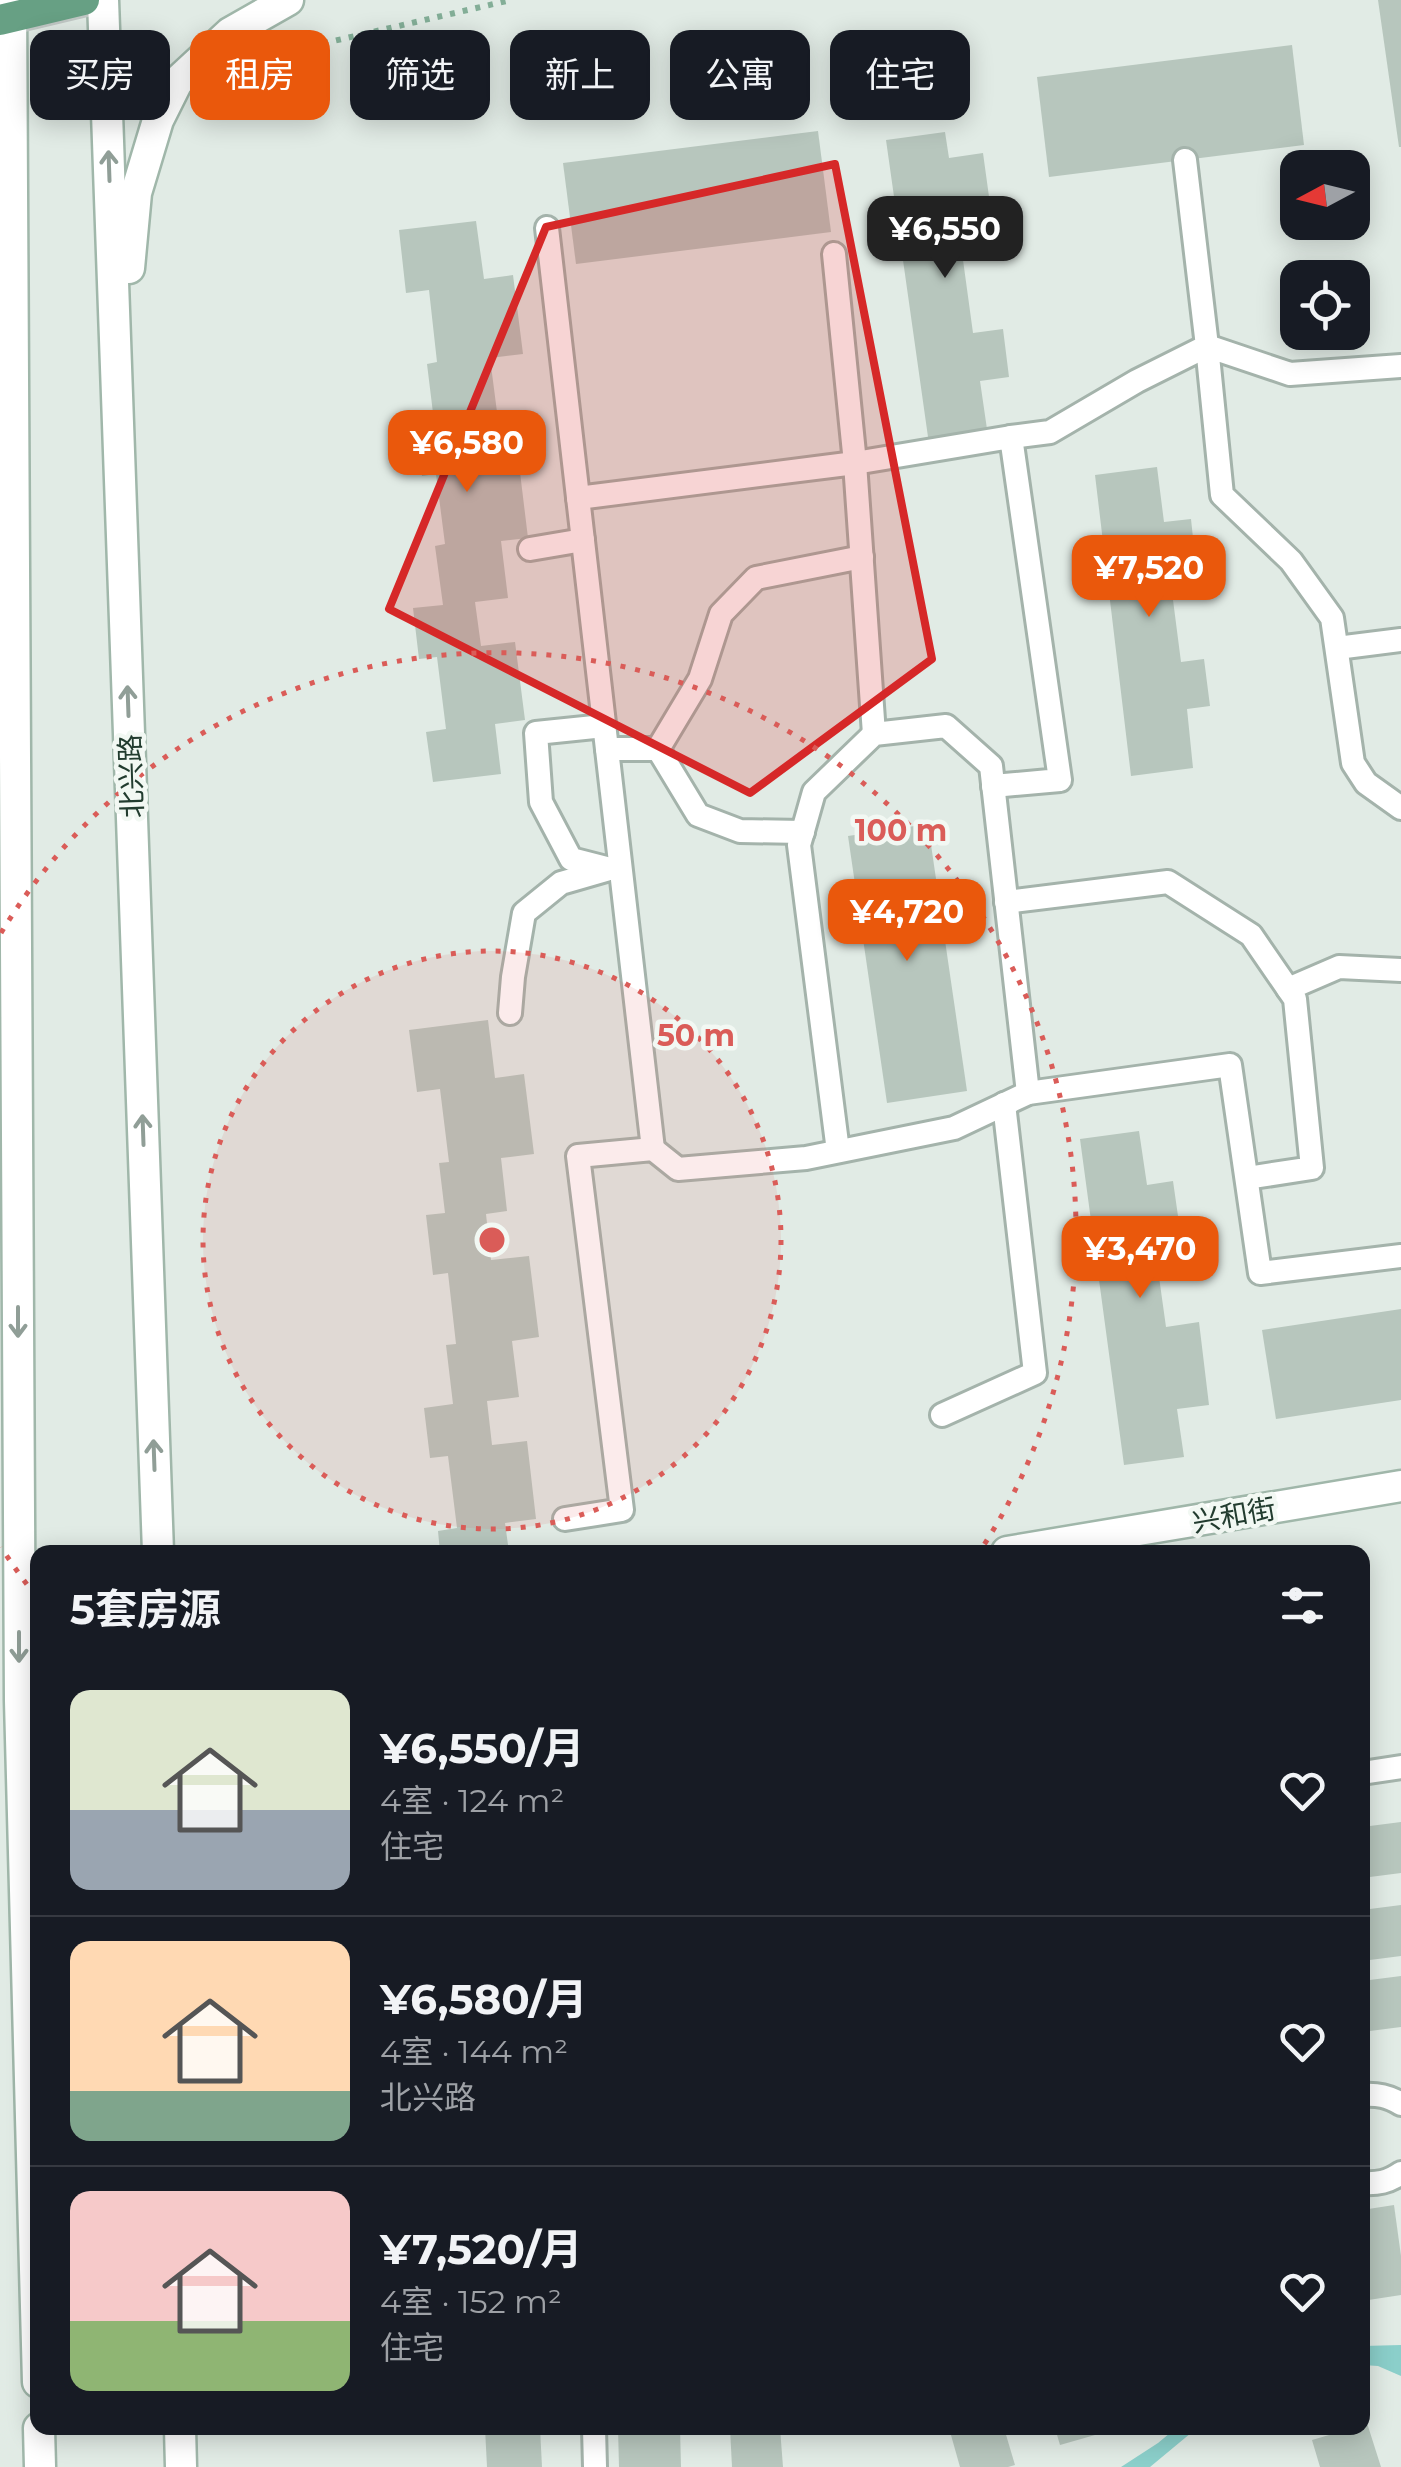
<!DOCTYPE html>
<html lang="zh">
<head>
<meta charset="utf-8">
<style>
  body { margin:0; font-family:Montserrat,"Noto Sans SC",sans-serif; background:#20242c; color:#f1f3f6; height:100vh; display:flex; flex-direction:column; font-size:38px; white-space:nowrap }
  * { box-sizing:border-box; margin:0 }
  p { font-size:32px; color:#9ea1a6 }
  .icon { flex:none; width:55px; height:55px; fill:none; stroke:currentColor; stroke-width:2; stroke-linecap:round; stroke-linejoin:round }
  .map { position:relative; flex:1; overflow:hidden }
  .drawer { position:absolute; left:30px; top:1545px; width:1340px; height:890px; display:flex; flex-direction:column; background:#171b24; border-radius:20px; box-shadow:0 5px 25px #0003 }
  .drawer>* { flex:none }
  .top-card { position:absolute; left:30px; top:30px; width:1342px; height:90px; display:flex; gap:20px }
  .needle { width:65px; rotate:263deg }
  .buttons { position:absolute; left:1280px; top:150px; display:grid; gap:20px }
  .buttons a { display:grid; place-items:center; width:90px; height:90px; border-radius:20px; background:#171b24; box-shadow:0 5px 25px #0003; font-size:50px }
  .price { position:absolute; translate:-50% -85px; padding:0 22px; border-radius:20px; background:#ea580c; color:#fff; font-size:32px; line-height:65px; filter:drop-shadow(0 2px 5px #0008) }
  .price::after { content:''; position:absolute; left:50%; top:60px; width:30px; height:22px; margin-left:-15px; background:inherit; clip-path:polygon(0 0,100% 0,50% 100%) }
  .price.active { background:#222; color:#fff }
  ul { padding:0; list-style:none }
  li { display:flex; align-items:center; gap:30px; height:250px; padding:0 40px }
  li+li { border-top:2px solid #363941 }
  li span { display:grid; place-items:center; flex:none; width:280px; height:200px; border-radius:20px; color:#555 }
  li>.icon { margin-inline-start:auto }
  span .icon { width:120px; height:120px; fill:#fffc; stroke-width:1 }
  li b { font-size:42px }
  h2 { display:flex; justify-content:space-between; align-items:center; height:120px; padding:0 40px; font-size:42px }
  .tag { padding:0 35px; border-radius:20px; background:#171b24; box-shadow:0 5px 25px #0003; font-size:35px; line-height:90px }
  .tag.active { background:#ea580c; color:#fff }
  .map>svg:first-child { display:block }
  .water { fill:#8bcfca }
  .building { fill:#b7c6bd }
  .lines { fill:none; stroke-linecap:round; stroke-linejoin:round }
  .lane-casing { stroke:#a4b3ab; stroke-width:28 }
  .secondary-casing { stroke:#a0b7aa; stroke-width:35 }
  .primary-casing { stroke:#c1c8c5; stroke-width:35 }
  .path { stroke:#83ae97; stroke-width:6; stroke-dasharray:5 8; stroke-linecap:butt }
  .lane { stroke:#fff; stroke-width:22 }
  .secondary { stroke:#fff; stroke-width:30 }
  .primary { stroke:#67a084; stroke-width:30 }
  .oneway { stroke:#909e97 }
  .marked { fill:#d62828; fill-opacity:0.2; stroke:#d62828; stroke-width:8; stroke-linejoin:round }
  .ring { fill:none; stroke:#da5c58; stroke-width:5; stroke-dasharray:5 10 }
  .labels { text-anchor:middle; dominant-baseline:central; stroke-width:9; stroke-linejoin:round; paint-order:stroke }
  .street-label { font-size:28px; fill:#223c2f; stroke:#f2f8f3 }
  .centre { fill:#da5c58; stroke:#f2f8f3; stroke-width:5 }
  .ring-label { font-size:30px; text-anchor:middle; font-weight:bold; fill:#da5c58; stroke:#f2f8f3; stroke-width:9; stroke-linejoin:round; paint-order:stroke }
</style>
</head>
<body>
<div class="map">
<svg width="1401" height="2467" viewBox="0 0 1401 2467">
  <rect width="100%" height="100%" fill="#e1ebe5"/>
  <g class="water">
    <polygon points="1401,2345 1401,2376 1378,2366 1363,2365 1363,2346"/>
    <polygon points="1176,2428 1197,2428 1150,2467 1121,2467 1158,2443"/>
  </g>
  <g class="building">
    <polygon points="1378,0 1401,0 1401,147 1399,147"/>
    <polygon points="1292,45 1304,145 1049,177 1037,77"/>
    <polygon points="818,131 831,232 576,264 563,163"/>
    <polygon points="945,132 949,158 983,153 994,233 960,238 973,333 1003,329 1009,377 980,381 988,436 929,444 886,140"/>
    <polygon points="476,221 484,279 513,275 523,354 490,358 497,412 474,415 480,461 518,456 528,538 501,541 508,598 475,602 481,646 515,642 525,720 495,724 501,774 433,782 426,732 446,729 437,657 419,659 413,608 443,605 435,546 445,544 436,474 422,476 414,416 433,413 427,364 437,362 429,290 406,293 399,230"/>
    <polygon points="1157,467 1164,522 1191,519 1196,566 1169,569 1181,662 1204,659 1210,706 1187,709 1193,768 1131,776 1095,475"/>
    <polygon points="928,824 967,1091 887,1103 848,836"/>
    <polygon points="488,1020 495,1078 524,1074 534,1154 501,1158 507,1211 486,1214 491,1260 529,1256 539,1337 512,1341 519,1397 487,1401 492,1445 527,1441 536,1519 505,1523 509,1552 440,1552 438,1531 457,1528 448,1456 430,1458 424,1408 453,1404 446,1345 456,1344 448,1273 433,1275 426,1215 445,1213 439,1163 449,1162 440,1089 417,1092 409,1030"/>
    <polygon points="1139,1131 1147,1185 1173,1181 1180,1230 1153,1234 1166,1327 1199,1322 1209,1405 1177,1409 1184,1457 1124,1465 1080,1139"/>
    <polygon points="1401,1309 1401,1400 1276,1419 1262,1330"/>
    <polygon points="1401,1822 1401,1873 1362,1878 1362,1827"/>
    <polygon points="1401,1905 1401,1956 1362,1961 1362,1910"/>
    <polygon points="1401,1976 1401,2027 1362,2032 1362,1981"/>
    <polygon points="1394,2205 1401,2256 1401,2295 1362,2301 1362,2210"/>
    <polygon points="1367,2423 1381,2467 1320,2467 1312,2440 1353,2428 1362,2428 1362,2425"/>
    <polygon points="485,2428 540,2428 542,2467 487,2467"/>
    <polygon points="618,2428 680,2428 681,2467 619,2467"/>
    <polygon points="730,2428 780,2428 783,2467 732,2467"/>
    <polygon points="949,2428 1004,2428 1015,2465 1008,2467 960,2467"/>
    <polygon points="1055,2428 1116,2428 1116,2429 1060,2445"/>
  </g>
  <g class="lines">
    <g class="lane-casing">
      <g id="lane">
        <polyline points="547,228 653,1149"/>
        <polyline points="834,254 855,463 874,734"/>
        <polyline points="1401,366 1290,374 1207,346 1222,495 1291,561 1332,618 1353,763 1366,783 1401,808"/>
        <polyline points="1011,437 1050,432 1137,381 1207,346 1185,160"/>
        <polyline points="578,498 855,463 1011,437 1060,780 993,786"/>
        <polyline points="530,549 583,540"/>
        <polyline points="1337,648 1401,640"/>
        <polyline points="604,726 536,733 541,802 571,859 610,869"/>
        <polyline points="607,749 658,749 698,815 740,831 803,832"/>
        <polyline points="658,749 700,679 721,614 756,578 862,557"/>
        <polyline points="1006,902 1168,882 1251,935 1295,999 1312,1168 1247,1178"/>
        <polyline points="1288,989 1339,967 1401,970"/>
        <polyline points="510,1013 513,977 524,913 561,883 606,870"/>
        <polyline points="838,1151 799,845 814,792 874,734 946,726 991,766 1028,1093"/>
        <polyline points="942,1415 1035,1373 1004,1104"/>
        <polyline points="565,1519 622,1510 578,1156 653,1149 678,1169 806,1158 954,1128 1028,1093 1230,1065 1260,1273 1401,1256"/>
        <polyline points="1362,1773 1401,1767"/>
        <path d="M1362 2095C1378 2094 1388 2096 1401 2104"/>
        <path d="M1362 2183C1378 2184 1388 2182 1401 2173"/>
        <polyline points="594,2428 595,2467"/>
      </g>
    </g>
    <g class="secondary-casing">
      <g id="secondary">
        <polyline points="11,0 20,1701 38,2382"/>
        <polyline points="103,0 158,1552"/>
        <polyline points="129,268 136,193 158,120 177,82 230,33 288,0"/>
        <polyline points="1007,1552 1401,1486"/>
        <polyline points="39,2428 40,2467"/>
        <polyline points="180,2428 181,2467"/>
      </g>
    </g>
    <g class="primary-casing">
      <polyline id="primary" points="0,20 84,0"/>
    </g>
    <polyline class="path" points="260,58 511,0"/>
    <use href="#lane" class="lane"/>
    <use href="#secondary" class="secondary"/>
    <use href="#primary" class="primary"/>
  </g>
  <defs><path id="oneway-shaft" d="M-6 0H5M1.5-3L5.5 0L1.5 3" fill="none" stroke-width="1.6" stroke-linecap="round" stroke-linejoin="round" transform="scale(2.5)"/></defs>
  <g class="oneway">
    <use href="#oneway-shaft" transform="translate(109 166) rotate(-92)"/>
    <use href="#oneway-shaft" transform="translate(128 701) rotate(-92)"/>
    <use href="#oneway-shaft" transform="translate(143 1130) rotate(-92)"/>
    <use href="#oneway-shaft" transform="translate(18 1322) rotate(90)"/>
    <use href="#oneway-shaft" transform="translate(154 1455) rotate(-92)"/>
    <use href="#oneway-shaft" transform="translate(19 1647) rotate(90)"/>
  </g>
  <path class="marked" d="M835 164 932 659 750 793 389 609 546 227Z"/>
  <circle cx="492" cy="1240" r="289" fill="#da5c58" fill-opacity=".12"/>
  <g class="ring">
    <circle cx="492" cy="1240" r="289"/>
    <path d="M36 1596A579 579 0 0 1 1 1547M1 933A579 579 0 1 1 980 1551"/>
  </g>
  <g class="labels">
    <g class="street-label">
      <text transform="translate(131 776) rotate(-92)">北兴路</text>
      <text transform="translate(1234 1515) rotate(-10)">兴和街</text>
    </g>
  </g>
  <circle cx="492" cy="1240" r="15" class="centre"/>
  <g class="ring-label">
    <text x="901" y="841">100 m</text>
    <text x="696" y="1046">50 m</text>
  </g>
</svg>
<div class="buttons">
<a><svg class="needle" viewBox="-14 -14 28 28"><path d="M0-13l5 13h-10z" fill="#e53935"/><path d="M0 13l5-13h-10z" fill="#9ea1a6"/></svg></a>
<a><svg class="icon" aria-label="locate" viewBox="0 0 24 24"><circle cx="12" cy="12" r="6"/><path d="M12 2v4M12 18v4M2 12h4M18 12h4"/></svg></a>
</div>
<b class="price active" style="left:945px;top:281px">¥6,550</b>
<b class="price" style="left:467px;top:495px">¥6,580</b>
<b class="price" style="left:1149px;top:620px">¥7,520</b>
<b class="price" style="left:907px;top:964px">¥4,720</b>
<b class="price" style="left:1140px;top:1301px">¥3,470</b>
<div class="top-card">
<a class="tag">买房</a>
<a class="tag active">租房</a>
<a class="tag">筛选</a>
<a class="tag">新上</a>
<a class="tag">公寓</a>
<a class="tag">住宅</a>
</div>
<section class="drawer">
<h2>5套房源<svg class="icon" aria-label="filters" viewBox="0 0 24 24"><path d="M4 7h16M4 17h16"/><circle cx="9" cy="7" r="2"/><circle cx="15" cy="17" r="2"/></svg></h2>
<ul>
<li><span style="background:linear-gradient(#dfe7d0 60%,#9aa5b1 0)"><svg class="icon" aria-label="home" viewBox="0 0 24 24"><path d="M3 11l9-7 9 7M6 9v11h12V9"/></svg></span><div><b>¥6,550/月</b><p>4室 · 124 m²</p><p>住宅</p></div><svg class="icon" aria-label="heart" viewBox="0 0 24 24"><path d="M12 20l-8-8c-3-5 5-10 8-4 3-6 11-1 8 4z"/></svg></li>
<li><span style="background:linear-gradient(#ffd9b3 75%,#7fa58c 0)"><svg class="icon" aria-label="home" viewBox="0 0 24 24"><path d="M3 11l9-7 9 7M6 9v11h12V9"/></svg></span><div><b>¥6,580/月</b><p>4室 · 144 m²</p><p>北兴路</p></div><svg class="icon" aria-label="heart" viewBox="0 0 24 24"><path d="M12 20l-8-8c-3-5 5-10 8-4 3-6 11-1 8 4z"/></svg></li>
<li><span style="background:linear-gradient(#f6c9c9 65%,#8fb573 0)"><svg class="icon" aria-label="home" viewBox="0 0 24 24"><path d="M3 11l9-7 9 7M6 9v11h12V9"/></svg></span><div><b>¥7,520/月</b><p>4室 · 152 m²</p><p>住宅</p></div><svg class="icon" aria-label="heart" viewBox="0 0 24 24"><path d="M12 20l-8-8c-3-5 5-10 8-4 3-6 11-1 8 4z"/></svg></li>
</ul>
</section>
</div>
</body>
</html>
